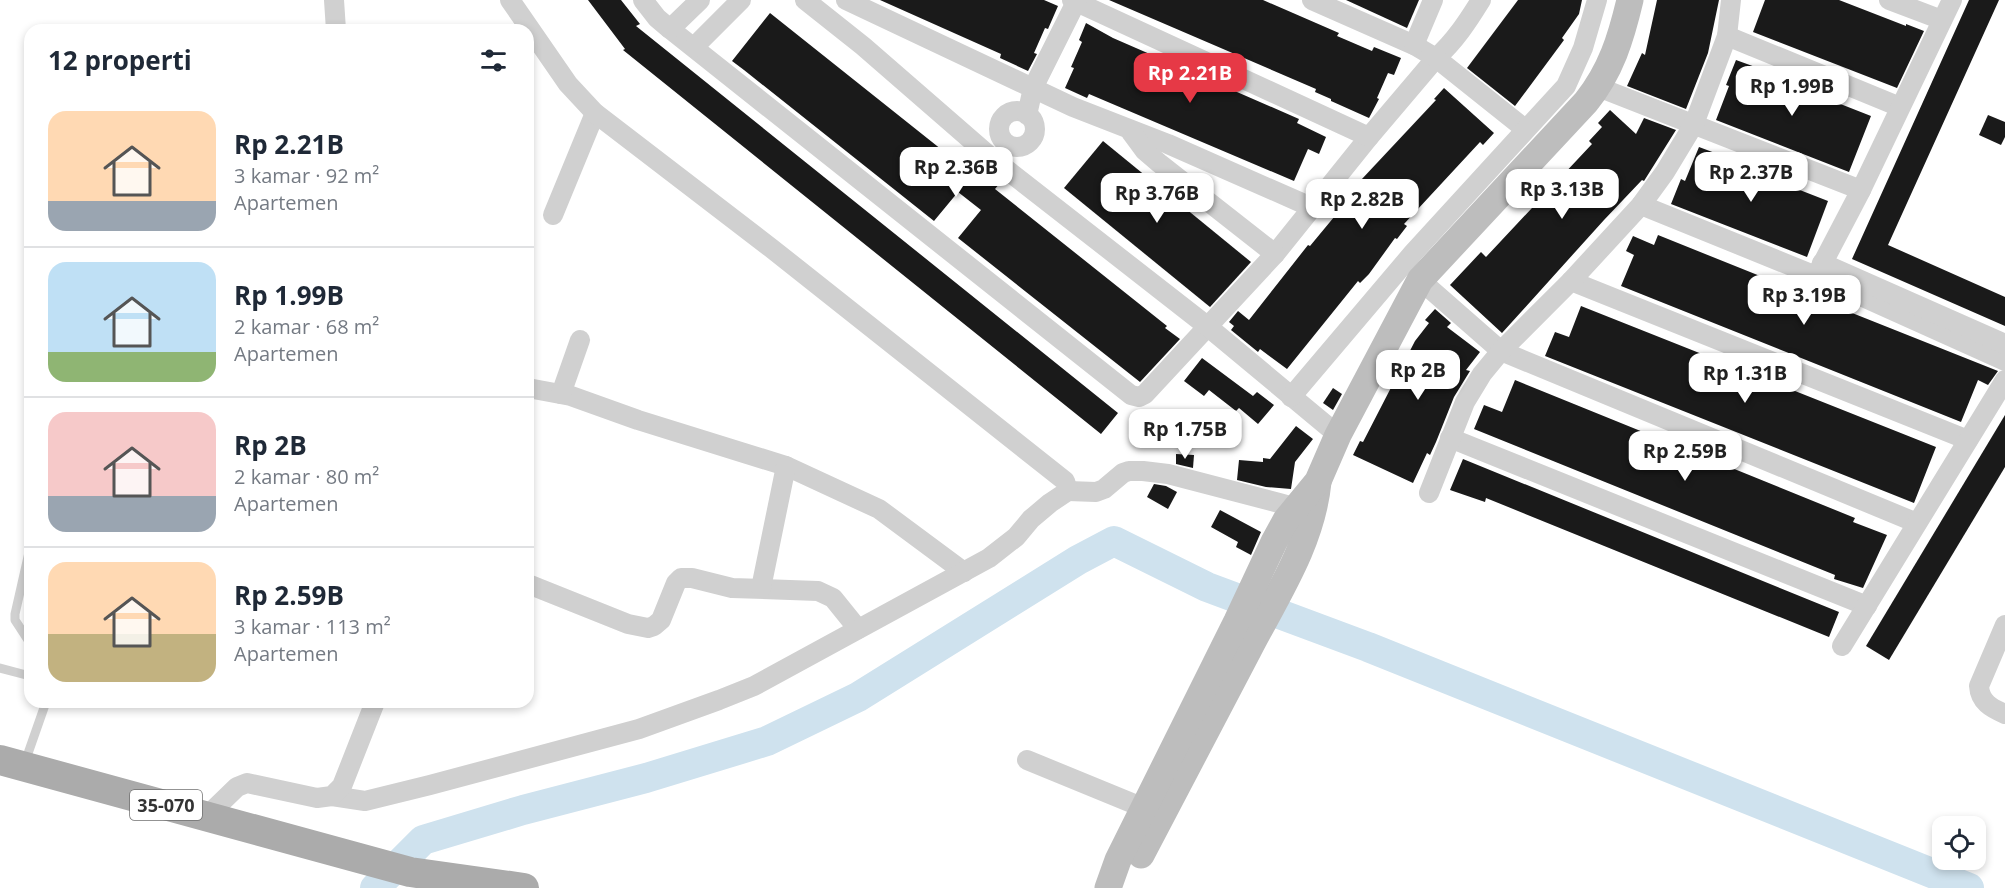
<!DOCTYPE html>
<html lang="id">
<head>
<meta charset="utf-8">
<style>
  body { margin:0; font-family:"Open Sans",sans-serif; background:#f2f2f3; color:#1f2937; height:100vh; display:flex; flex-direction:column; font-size:22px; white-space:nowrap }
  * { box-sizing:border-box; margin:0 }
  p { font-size:20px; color:#747a83 }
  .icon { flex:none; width:33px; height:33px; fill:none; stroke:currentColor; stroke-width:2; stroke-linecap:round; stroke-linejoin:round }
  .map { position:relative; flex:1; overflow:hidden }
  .sheet { position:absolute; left:24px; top:24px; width:510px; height:684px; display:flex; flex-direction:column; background:#fff; border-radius:18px; box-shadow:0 3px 9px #0003 }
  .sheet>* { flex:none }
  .controls { position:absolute; left:1932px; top:816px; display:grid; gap:12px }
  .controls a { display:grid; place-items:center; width:54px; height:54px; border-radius:12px; background:#fff; box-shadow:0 3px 9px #0003; font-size:30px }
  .price { position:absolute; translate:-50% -51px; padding:0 14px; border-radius:12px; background:#fff; color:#222; font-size:20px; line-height:39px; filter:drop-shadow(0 2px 3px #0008) }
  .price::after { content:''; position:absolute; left:50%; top:36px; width:18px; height:14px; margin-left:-9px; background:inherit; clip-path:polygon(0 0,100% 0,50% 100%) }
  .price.current { background:#e63946; color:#fff }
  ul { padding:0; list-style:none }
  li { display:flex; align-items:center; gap:18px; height:150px; padding:0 24px }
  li+li { border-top:2px solid #e0e1e3 }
  li span { display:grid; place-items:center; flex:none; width:168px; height:120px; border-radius:18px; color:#555 }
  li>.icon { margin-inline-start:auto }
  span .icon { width:72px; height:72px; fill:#fffc; stroke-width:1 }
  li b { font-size:26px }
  h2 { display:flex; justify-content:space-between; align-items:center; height:72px; padding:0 24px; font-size:26px }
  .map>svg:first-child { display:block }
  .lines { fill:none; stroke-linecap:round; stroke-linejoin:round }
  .river { stroke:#cfe2ee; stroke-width:30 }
  .building { fill:#1a1a1a }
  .lane { stroke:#d0d0d0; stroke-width:9 }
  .street { stroke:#d0d0d0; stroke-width:20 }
  .secondary { stroke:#bdbdbd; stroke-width:27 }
  .primary { stroke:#ababab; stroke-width:30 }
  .labels { text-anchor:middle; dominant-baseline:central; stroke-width:6; stroke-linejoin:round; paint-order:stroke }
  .shield { fill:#fff; stroke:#707070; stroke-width:1.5 }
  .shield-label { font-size:18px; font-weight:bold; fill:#333 }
</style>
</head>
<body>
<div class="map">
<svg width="2005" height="888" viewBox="0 0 2005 888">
  <rect width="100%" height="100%" fill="#fff"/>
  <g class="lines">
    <polyline class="river" points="375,888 423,840 523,810 646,778 767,741 858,697 1078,560 1114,541 1207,587 1368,647 1969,888"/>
  </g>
  <g class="building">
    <polygon points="588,0 621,0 640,24 636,26 1118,413 1101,434 623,50 625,49"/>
    <polygon points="880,0 1044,0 1058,6 1048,29 1045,28 1034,53 1037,54 1028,71 1000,58 1001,54"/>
    <polygon points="1109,0 1263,0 1339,33 1337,36 1372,51 1374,47 1401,58 1394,75 1388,73 1377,98 1379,99 1369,118 1331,101 1331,99 1315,92 1316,89"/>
    <polygon points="1346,0 1419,0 1407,28"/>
    <polygon points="1518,0 1582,0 1579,14 1562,38 1564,40 1515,106 1467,68"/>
    <polygon points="1657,0 1719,0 1708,53 1686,109 1627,86 1642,53 1645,55"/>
    <polygon points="1765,0 1839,0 1906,26 1906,24 1924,31 1897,88 1753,32"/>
    <polygon points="1969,0 1999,0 1888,245 2005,297 2005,326 1852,259"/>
    <polygon points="770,13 981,181 987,174 1000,183 995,189 1167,326 1165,328 1180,339 1140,382 958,238 981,210 958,192 934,221 744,70 732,61"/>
    <polygon points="1086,23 1113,38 1299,119 1297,123 1326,137 1319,154 1308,149 1294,181 1089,94 1087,98 1065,88 1074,68 1071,67 1082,42 1079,40"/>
    <polygon points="1736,60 1758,68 1756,71 1871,116 1849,172 1716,120 1729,86 1726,85"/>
    <polygon points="1444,88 1494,133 1483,145 1480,142 1404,224 1407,226 1397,239 1395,238 1369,274 1360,283 1358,281 1287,369 1260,349 1258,352 1231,330 1234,326 1229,322 1238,311 1249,320 1308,245 1310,246 1344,205 1362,181 1361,180 1436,100 1434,99"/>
    <polygon points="1610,110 1636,134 1644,118 1676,130 1644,181 1642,180 1604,220 1502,333 1450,285 1481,252 1486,257 1592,144 1589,141 1602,127 1598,123"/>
    <polygon points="1988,115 2005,122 2005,137 2001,145 1979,135"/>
    <polygon points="1103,141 1251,262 1210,307 1064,188"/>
    <polygon points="1699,147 1715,153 1713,156 1828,201 1807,257 1671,204 1681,179 1685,181"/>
    <polygon points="1658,235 1822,301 1998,371 1988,385 1978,380 1961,422 1621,286 1634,255 1626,251 1633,236 1654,245"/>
    <polygon points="1581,306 1936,447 1914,503 1545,356 1555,332 1569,337"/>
    <polygon points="1435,309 1451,323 1447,327 1480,352 1466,370 1470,371 1454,397 1436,442 1430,455 1427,453 1413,483 1353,455 1360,441 1363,442 1415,341 1429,323 1425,320"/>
    <polygon points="1202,358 1253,396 1257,392 1274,405 1258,424 1239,408 1236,411 1209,390 1204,396 1184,381"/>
    <polygon points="1515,380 1855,518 1853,522 1887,535 1863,588 1834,579 1835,575 1474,429 1484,405 1502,412"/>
    <polygon points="1333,388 1342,394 1333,410 1323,403"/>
    <polygon points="2005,415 2005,467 1889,660 1866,646"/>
    <polygon points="1296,426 1313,439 1295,462 1291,489 1266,487 1237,480 1239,460 1263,462 1263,458 1270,459"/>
    <polygon points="1176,454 1194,455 1193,468 1176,464"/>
    <polygon points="1463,459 1839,612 1829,637 1486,498 1485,502 1450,490"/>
    <polygon points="1154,484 1166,486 1177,492 1168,509 1147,497"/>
    <polygon points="1220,510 1261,532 1251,555 1236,547 1238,542 1211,527"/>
  </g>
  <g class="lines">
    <g class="lane">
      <polyline points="30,548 15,614 15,620 30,643"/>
      <polyline points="0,668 30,676"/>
      <polyline points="25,762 46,702"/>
    </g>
    <g class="street">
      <polyline points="334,0 336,30"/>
      <path d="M643 0 657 18 670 29 1131 395 1139 397 1145 394 1275 254 1369 137 1436 58C1455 41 1468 21 1481 0"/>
      <polyline points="805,0 863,46 993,159 1207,326 1338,435"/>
      <polyline points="846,0 1073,107 1168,144 1311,207"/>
      <polyline points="1072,0 1369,137"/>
      <polyline points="1312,0 1414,45 1436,58 1525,129"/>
      <polyline points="1889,0 1942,20"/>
      <polyline points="670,29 700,0"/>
      <polyline points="1727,36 1900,107"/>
      <polyline points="1414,45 1433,0"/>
      <polyline points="694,47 741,0"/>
      <polyline points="1598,87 1861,190"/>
      <circle cx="1017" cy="129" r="18"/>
      <polyline points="1027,115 1033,88 1077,0"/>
      <polyline points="1131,132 1145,151 1159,163 1275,254"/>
      <polyline points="1641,205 1816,276 2005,361"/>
      <polyline points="553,215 595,113"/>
      <polyline points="1822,263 2005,344"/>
      <polyline points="1816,276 1861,190 1952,0"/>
      <polyline points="1420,280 1501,351 1917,523"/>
      <polyline points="1571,281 1968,440"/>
      <polyline points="528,388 571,396 638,420 786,466 879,509 964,572"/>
      <polyline points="561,394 580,340"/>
      <polyline points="1291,397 1413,253 1566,86 1583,48 1597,0"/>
      <polyline points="1450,438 1867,606"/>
      <polyline points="1068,491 1096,492 1104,489 1123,473 1129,471 1143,471 1168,474 1279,503 1297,508 1305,515"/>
      <polyline points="1429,493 1465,402 1482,374 1501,351 1571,281 1641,205 1665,172 1694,124 1727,36 1731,0"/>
      <polyline points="528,584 628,624 648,628 654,626 661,620 676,583 681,578 692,578 732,588 818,591 833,598 858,629"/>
      <polyline points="761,588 786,466"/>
      <path d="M2005 625 1979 686C1980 702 1991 708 2005 714"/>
      <polyline points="1842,646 2005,380"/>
      <polyline points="1027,760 1144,808"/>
      <polyline points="332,796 365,801 430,785 639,729 719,700 754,686 989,558 1016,537 1031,519 1050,503 1068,491 1065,481 771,248 595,113 568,84 510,0"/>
      <polyline points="206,817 237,787 247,783 317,798 332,796 342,786 375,702"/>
    </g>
    <g class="secondary">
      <path d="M1141 855C1177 786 1213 717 1249 649 1277 595 1312 543 1318 482"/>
      <path d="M1108 888 1118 860 1237 621 1274 542 1286 520 1318 481 1338 435 1420 280 1586 102C1611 71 1621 38 1630 0"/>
    </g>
    <polyline class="primary" points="0,760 410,872 524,888"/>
  </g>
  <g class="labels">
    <rect class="shield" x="130" y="790" width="72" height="30" rx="4.5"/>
    <g class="shield-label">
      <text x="166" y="805">35-070</text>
    </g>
  </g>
</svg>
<div class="controls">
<a><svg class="icon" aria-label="locate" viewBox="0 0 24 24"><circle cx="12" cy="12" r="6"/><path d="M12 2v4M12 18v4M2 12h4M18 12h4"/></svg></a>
</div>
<b class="price current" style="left:1190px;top:104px">Rp 2.21B</b>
<b class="price" style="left:1792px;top:117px">Rp 1.99B</b>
<b class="price" style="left:956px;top:198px">Rp 2.36B</b>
<b class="price" style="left:1751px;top:203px">Rp 2.37B</b>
<b class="price" style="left:1562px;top:220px">Rp 3.13B</b>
<b class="price" style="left:1157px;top:224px">Rp 3.76B</b>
<b class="price" style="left:1362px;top:230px">Rp 2.82B</b>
<b class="price" style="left:1804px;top:326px">Rp 3.19B</b>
<b class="price" style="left:1418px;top:401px">Rp 2B</b>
<b class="price" style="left:1745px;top:404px">Rp 1.31B</b>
<b class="price" style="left:1185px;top:460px">Rp 1.75B</b>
<b class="price" style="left:1685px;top:482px">Rp 2.59B</b>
<section class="sheet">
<h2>12 properti<svg class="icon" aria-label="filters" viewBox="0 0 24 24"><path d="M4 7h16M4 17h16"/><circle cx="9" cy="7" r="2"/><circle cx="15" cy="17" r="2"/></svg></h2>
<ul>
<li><span style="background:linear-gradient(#ffd9b3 75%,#9aa5b1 0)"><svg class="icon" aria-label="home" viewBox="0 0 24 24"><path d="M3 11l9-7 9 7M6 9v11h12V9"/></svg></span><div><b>Rp 2.21B</b><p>3 kamar · 92 m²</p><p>Apartemen</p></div></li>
<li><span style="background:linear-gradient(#bfe0f5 75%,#8fb573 0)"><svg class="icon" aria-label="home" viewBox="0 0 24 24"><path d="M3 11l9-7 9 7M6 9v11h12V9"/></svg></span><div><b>Rp 1.99B</b><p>2 kamar · 68 m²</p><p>Apartemen</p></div></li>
<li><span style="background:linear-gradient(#f6c9c9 70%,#9aa5b1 0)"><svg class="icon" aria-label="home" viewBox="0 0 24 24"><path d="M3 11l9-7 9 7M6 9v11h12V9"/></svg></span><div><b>Rp 2B</b><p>2 kamar · 80 m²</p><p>Apartemen</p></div></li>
<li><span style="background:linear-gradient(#ffd9b3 60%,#c2b280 0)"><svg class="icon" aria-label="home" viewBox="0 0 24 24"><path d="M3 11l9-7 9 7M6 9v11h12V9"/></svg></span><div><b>Rp 2.59B</b><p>3 kamar · 113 m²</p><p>Apartemen</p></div></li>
</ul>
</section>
</div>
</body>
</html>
